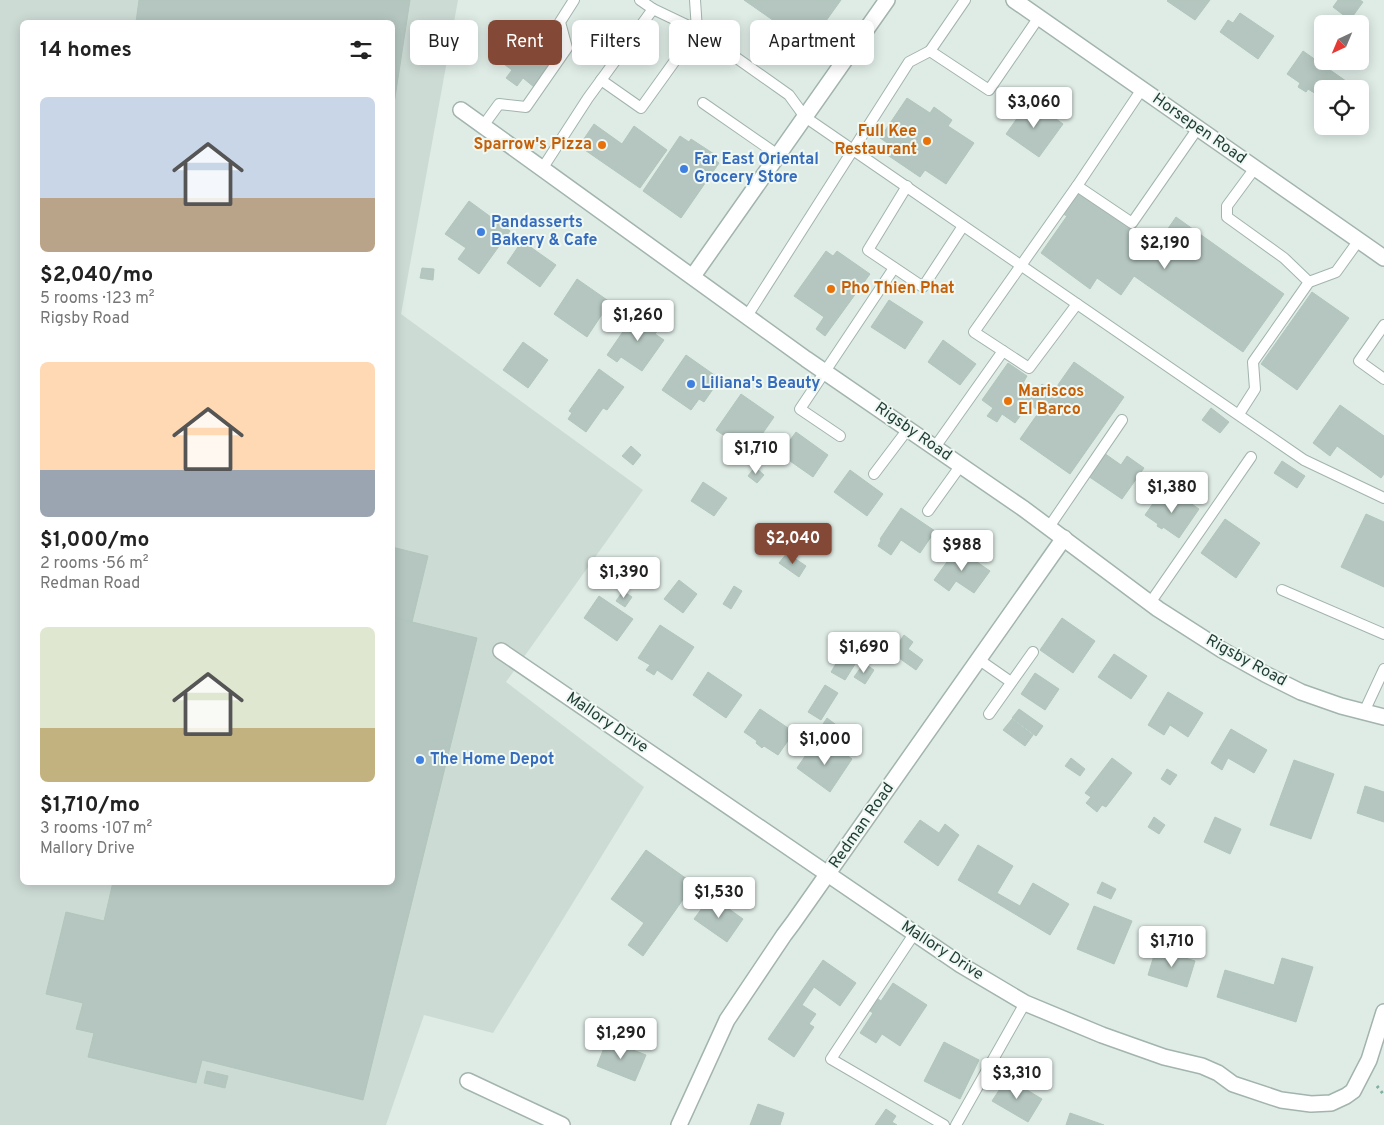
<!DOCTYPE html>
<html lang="en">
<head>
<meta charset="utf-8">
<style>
  body { margin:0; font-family:Overpass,sans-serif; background:#f6f6f6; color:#222; height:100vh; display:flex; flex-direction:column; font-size:19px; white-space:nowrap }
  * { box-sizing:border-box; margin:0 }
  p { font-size:16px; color:#767676 }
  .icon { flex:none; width:28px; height:28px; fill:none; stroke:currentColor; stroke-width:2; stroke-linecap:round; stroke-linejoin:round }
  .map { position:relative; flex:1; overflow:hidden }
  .details { position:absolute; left:20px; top:20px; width:375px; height:865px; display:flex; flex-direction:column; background:#fff; border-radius:8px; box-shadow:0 2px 12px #0003 }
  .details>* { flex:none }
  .top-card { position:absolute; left:410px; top:20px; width:475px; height:45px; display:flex; gap:10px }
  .needle { width:32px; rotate:224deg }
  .controls { position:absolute; left:1314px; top:15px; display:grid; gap:10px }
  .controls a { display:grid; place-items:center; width:55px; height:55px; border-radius:8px; background:#fff; box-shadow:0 2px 12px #0003; font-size:25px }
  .price { position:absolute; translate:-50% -42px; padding:0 11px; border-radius:5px; background:#fff; color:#222; font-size:16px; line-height:32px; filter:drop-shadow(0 1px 2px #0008) }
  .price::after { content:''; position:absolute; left:50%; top:30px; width:15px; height:11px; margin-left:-8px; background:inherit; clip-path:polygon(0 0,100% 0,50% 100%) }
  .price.selected { background:#844936; color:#fff }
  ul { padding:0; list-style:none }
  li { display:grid; align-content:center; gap:10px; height:265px; padding:0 20px }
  li span { display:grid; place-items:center; height:155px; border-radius:8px; color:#555 }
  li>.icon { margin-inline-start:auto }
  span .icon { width:90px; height:90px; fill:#fffc; stroke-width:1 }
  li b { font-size:21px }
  h2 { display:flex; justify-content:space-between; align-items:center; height:60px; padding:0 20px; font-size:21px }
  .chip { padding:0 18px; border-radius:8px; background:#fff; box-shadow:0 2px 12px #0003; font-size:18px; line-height:45px }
  .chip.selected { background:#844936; color:#fff }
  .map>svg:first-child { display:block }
  .built { fill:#cddbd5; fill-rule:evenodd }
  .building { fill:#b4c6bf; stroke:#b1c6bd }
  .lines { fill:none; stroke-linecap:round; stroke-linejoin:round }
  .service-casing { stroke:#a2b4ad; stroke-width:12 }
  .minor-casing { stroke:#a2b4ad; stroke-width:18 }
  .tertiary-casing { stroke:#a2b4ad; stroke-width:18 }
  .path { stroke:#7eb1a1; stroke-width:3; stroke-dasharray:2.5 4; stroke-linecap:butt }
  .service { stroke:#fff; stroke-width:10 }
  .minor { stroke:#fff; stroke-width:15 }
  .tertiary { stroke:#fff; stroke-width:15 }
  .food-dot { fill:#e8710a; stroke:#f0f8f4; stroke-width:2 }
  .shop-dot { fill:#3f7fe0; stroke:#f0f8f4; stroke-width:2 }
  .labels { text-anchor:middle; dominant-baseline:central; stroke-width:4; stroke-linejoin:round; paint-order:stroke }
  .street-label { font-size:16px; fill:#1f3d35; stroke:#f0f8f4 }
  .food-label { font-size:16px; font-weight:bold; fill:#c56008; stroke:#f0f8f4; text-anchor:end }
  .shop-label { font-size:16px; font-weight:bold; fill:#366cbe; stroke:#f0f8f4; text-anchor:start }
</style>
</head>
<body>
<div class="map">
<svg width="1384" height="1125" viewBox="0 0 1384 1125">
  <rect width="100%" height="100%" fill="#dfece6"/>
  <path class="built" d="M0 0H458L401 314 643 490 506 682 644 787 493 1033 424 1015 386 1125H0ZM22 22H392V882H22Z"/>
  <g class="building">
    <polygon points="139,0 410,0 392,117 392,22 136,22"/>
    <polygon points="744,0 841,0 803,53 781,38 787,30"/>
    <polygon points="1168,0 1210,0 1195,20 1167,1"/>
    <polygon points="1338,0 1360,0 1363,2 1350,20 1333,7"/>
    <polygon points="1240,13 1274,36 1258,59 1220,32 1228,20 1233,23"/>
    <polygon points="530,27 561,50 534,87 523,78 517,86 506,78 512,70 494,57 505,42 514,49"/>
    <polygon points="1303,51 1353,86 1351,89 1322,89 1322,105 1318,102 1321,97 1308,89 1306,92 1298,87 1300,83 1287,74"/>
    <polygon points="907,98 930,113 934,107 952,120 948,126 974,143 946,184 925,170 920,177 883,152 889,144 880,138"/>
    <polygon points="1030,100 1063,124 1039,157 1006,134"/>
    <polygon points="594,124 622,144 634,126 667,150 640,188 579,146"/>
    <polygon points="680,136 689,142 691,139 714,154 712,158 719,163 681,218 643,191"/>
    <polygon points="1079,192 1156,246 1176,217 1284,294 1243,352 1134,276 1121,295 1097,278 1090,289 1041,253 1067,216 1063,214"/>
    <polygon points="469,201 510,231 479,274 458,259 466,248 445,234"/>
    <polygon points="522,241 556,265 540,287 507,263"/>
    <polygon points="826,251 833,256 837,251 870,274 825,336 816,329 824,317 794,296"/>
    <polygon points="422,268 434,269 433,280 420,278"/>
    <polygon points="577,279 610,302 587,337 554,314"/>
    <polygon points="1312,292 1349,318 1297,390 1261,364"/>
    <polygon points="889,300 923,322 905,349 871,327"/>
    <polygon points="639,310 661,326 655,334 664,340 642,371 621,357 617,362 607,355 633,317 634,318"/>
    <polygon points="943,340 976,364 960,385 928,362"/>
    <polygon points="523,342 548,360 528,388 503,370"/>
    <polygon points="686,355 720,379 704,402 699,399 691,410 662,390"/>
    <polygon points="1074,362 1124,397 1070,474 1020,439"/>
    <polygon points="1008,363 1027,376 1023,383 1036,392 1042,384 1052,392 1039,411 1029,404 1015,423 1002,414 997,422 987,416 993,408 982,400"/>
    <polygon points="599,369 624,387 607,410 603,408 586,432 568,419 572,413 569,411"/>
    <polygon points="741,394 774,417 749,453 716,430"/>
    <polygon points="1340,405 1384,436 1384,474 1381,478 1337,446 1330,456 1313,443"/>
    <polygon points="1211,408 1229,422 1220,433 1202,420"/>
    <polygon points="796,432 828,455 813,477 780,454"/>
    <polygon points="631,446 641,455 633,465 622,456"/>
    <polygon points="769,451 775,456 769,464 763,459"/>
    <polygon points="1104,453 1121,465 1127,456 1144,468 1122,499 1088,476"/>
    <polygon points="1282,461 1305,476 1297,488 1274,473"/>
    <polygon points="755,467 764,475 757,483 748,476"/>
    <polygon points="850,470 883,494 867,516 834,492"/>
    <polygon points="703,482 727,498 714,516 691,501"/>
    <polygon points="1161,492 1179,504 1183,498 1199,509 1179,538 1163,527 1162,529 1157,526 1158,524 1145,515"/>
    <polygon points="901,508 935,531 920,553 901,540 891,555 878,546 881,540 880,539"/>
    <polygon points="1366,514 1384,522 1384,587 1341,567"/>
    <polygon points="1225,519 1260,543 1236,578 1201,553"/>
    <polygon points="392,547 428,556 412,622 392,617"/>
    <polygon points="957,548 990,571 974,593 956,581 949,591 934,580"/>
    <polygon points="787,553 806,566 799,577 779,563"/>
    <polygon points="679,580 697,594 683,613 664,599"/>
    <polygon points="734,586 742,591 731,609 723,604"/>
    <polygon points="623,591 632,597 625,607 616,601"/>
    <polygon points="599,596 633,619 617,641 584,618"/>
    <polygon points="392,617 477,638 363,1100 202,1060 196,1083 88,1057 94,1033 76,1029 83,1003 46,994 66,912 104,921 113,882 392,882"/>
    <polygon points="1062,618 1095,641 1073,673 1040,650"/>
    <polygon points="660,625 694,647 672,680 657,670 654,675 646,670 650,665 638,658"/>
    <polygon points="904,635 913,642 908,649 923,660 916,670 892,653"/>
    <polygon points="843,652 857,661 845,680 831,672"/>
    <polygon points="1114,654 1147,676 1131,699 1098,677"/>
    <polygon points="864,663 874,670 865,684 854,677"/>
    <polygon points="708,672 742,695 726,718 693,695"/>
    <polygon points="1035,673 1059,689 1045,710 1021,694"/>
    <polygon points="825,685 838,693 821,720 808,712"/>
    <polygon points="1168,692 1203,713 1188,737 1170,725 1164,735 1148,725"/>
    <polygon points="760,709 794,732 778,755 764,746 762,748 756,743 757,741 744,732"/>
    <polygon points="1019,709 1043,726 1036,736 1012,718"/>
    <polygon points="827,718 839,727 829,742 817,733"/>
    <polygon points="1012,719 1033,735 1025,746 1003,730"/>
    <polygon points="1231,729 1267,750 1254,773 1228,758 1222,770 1211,763"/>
    <polygon points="831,744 852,759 830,792 797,768 812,746 825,754"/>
    <polygon points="1071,758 1085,769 1080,776 1065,766"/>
    <polygon points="1112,758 1132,773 1106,807 1102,805 1097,812 1086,803 1091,797 1085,793"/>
    <polygon points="1294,760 1334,774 1311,839 1270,825"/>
    <polygon points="1167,769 1177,775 1170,785 1161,779"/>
    <polygon points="1365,786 1384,792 1384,822 1357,813"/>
    <polygon points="1154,817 1165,825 1159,834 1148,827"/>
    <polygon points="1215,817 1241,829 1230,854 1204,842"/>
    <polygon points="920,820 939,833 945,824 959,835 938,866 904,842"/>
    <polygon points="978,845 1013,866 997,893 1020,906 1033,883 1069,904 1050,935 958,880"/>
    <polygon points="646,850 694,884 643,956 628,945 644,923 611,899"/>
    <polygon points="1102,882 1116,889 1111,899 1097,893"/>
    <polygon points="711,896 743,919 727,942 694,919"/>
    <polygon points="1094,906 1132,921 1114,964 1077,949"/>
    <polygon points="1156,949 1195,961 1187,987 1148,975"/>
    <polygon points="1282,958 1313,967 1296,1022 1217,997 1225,970 1274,985"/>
    <polygon points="823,960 856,983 840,1006 814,987 802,1005 816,1014 809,1024 814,1027 794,1057 768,1039"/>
    <polygon points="893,983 927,1005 900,1046 882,1034 876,1043 860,1033 873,1013 870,1011 878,999 881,1001"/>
    <polygon points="607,1040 646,1055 635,1081 597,1066"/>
    <polygon points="944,1042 979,1060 960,1099 924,1081"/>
    <polygon points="207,1071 228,1076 225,1088 204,1083"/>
    <polygon points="1007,1078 1042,1099 1028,1122 992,1101"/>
    <polygon points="758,1104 784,1113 780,1125 750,1125"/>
    <polygon points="886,1109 896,1116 892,1122 897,1125 875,1125"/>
    <polygon points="1070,1113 1104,1125 1066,1125"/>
  </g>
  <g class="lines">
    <g class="service-casing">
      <g id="service">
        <polyline points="640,0 653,9"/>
        <polyline points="965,0 930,51 989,90 1039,17"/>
        <polyline points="601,80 641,108 697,30 695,0"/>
        <polyline points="1142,89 1077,186 1132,223 1198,128"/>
        <polyline points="703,103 778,155"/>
        <polyline points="483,126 499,104 526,107 567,48 560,22 574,0"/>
        <polyline points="1255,168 1227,206 1227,217 1284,258 1309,282"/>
        <polyline points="542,169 588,98 653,9 697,30 789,95 805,117 1304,460 1384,498"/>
        <polyline points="907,186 868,250 923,287 963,226"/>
        <polyline points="1077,186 974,332 1029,368 1077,304"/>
        <polyline points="747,316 909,62 930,51"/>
        <polyline points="1384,325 1359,361 1384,379"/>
        <polyline points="1239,414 1255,389 1253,362 1309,282 1336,272 1359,240"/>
        <polyline points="840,436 800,409 894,268"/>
        <polyline points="935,447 1003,351"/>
        <polyline points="874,474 908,429"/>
        <polyline points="928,511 961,465"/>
        <polyline points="1049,527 1122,420"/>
        <polyline points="1282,590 1384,634"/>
        <polyline points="1150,603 1251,457"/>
        <polyline points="978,659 1011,682"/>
        <polyline points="1364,712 1384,669"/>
        <polyline points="989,714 1033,652"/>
        <polyline points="914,934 831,1059 944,1125"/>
        <polyline points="956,1125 1025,1003"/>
      </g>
    </g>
    <g class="minor-casing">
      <g id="minor">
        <polyline points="461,110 806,359 1024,509 1158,609 1222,650 1265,674 1301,692 1341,706 1384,717"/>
        <polyline points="693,276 887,0"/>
        <polyline points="501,651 961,965 1025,1003 1102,1035 1164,1057 1202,1066 1218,1073 1233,1084 1281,1100 1311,1104 1331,1103 1346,1096 1353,1091 1369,1060 1384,1012"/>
        <polyline points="468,1081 562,1125"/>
        <polyline points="679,1125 727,1020 784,935 793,923 1064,538"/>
      </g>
    </g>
    <g class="tertiary-casing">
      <polyline id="tertiary" points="1014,0 1384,258"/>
    </g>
    <polyline class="path" points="1377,1086 1384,1095"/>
    <use href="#service" class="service"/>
    <use href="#minor" class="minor"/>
    <use href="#tertiary" class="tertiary"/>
  </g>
  <g class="food-dot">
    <circle cx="927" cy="141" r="5"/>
    <circle cx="602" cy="145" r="5"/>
    <circle cx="831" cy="289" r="5"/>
    <circle cx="1008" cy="401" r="5"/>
  </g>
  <g class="shop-dot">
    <circle cx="684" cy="169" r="5"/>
    <circle cx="481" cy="232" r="5"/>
    <circle cx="691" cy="384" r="5"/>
    <circle cx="420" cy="760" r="5"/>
  </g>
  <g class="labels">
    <g class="street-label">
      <text transform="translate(1199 129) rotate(35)">Horsepen Road</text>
      <text transform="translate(913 432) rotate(35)">Rigsby Road</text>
      <text transform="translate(1246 661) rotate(29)">Rigsby Road</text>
      <text transform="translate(607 723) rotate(34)">Mallory Drive</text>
      <text transform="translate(862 826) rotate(-55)">Redman Road</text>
      <text transform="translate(942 951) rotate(33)">Mallory Drive</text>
    </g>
    <g class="food-label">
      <text x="917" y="132">Full Kee<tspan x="917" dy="18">Restaurant</tspan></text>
      <text x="592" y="145">Sparrow's Pizza</text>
      <text x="841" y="289" text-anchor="start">Pho Thien Phat</text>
      <text x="1018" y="392" text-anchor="start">Mariscos<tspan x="1018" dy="18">El Barco</tspan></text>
    </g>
    <g class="shop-label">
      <text x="694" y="160">Far East Oriental<tspan x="694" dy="18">Grocery Store</tspan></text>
      <text x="491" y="223">Pandasserts<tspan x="491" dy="18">Bakery &amp; Cafe</tspan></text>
      <text x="701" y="384">Liliana's Beauty</text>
      <text x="430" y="760">The Home Depot</text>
    </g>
  </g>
</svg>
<div class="controls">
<a><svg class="needle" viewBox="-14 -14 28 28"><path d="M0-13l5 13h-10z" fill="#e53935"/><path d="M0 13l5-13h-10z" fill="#767676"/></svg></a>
<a><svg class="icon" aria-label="locate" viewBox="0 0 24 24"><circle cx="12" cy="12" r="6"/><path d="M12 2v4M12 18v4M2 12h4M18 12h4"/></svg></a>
</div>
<b class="price" style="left:1034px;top:129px">$3,060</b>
<b class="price" style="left:1165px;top:270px">$2,190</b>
<b class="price" style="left:638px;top:342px">$1,260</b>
<b class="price" style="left:756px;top:475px">$1,710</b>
<b class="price" style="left:1172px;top:514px">$1,380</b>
<b class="price selected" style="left:793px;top:565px">$2,040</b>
<b class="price" style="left:962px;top:572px">$988</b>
<b class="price" style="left:624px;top:599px">$1,390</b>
<b class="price" style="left:864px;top:674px">$1,690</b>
<b class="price" style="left:825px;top:766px">$1,000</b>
<b class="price" style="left:719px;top:919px">$1,530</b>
<b class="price" style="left:1172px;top:968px">$1,710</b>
<b class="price" style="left:621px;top:1060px">$1,290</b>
<b class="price" style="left:1017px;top:1100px">$3,310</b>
<div class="top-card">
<a class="chip">Buy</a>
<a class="chip selected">Rent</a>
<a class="chip">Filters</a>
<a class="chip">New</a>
<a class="chip">Apartment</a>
</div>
<section class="details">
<h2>14 homes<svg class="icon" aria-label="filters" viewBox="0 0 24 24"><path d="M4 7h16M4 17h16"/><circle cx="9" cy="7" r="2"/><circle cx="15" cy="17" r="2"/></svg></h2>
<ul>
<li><span style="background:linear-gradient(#c9d6e8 65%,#b9a48a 0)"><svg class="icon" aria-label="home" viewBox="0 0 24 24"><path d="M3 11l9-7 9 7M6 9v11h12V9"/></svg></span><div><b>$2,040/mo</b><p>5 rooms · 123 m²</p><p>Rigsby Road</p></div></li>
<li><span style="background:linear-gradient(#ffd9b3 70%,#9aa5b1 0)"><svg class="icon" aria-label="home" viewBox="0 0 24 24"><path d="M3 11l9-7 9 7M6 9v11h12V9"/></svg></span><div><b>$1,000/mo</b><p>2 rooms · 56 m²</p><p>Redman Road</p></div></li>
<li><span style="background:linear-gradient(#dfe7d0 65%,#c2b280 0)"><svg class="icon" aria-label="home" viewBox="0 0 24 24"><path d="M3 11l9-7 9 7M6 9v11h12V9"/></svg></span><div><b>$1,710/mo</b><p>3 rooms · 107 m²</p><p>Mallory Drive</p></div></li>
</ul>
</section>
</div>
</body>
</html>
